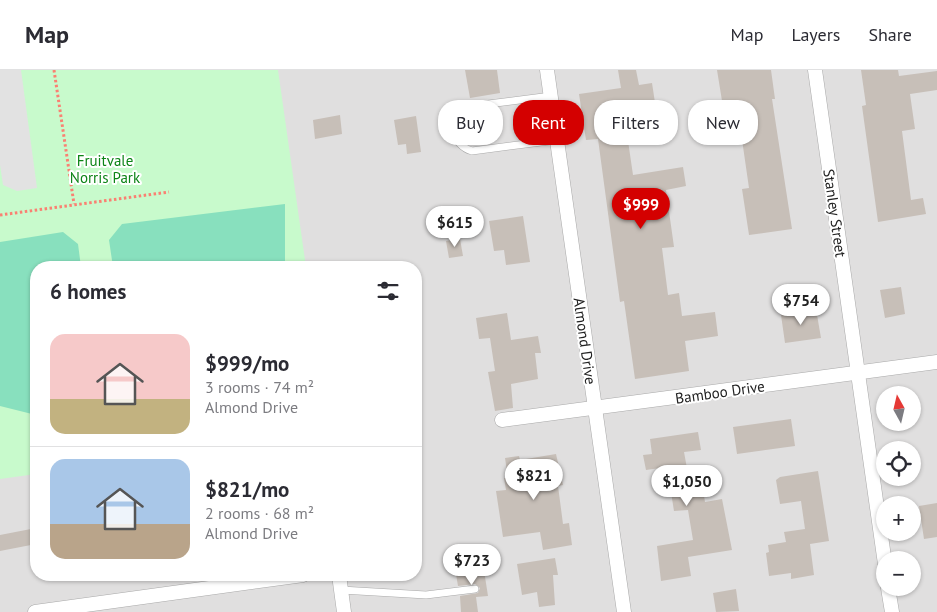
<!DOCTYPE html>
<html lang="en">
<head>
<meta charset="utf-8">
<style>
  body { margin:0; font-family:"PT Sans",sans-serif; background:#f2f2f3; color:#2b2b33; height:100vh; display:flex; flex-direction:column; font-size:19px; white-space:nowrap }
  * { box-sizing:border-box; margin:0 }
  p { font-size:16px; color:#7c7c81 }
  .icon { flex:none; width:28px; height:28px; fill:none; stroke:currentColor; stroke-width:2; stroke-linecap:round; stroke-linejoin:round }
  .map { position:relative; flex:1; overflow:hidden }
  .side { position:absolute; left:30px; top:191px; width:392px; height:320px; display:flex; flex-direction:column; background:#fff; border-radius:20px; box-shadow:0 1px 4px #0004 }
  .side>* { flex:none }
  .hud { position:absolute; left:438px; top:30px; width:424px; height:45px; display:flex; gap:10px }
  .needle { width:32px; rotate:352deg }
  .tools { position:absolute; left:876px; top:316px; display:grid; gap:10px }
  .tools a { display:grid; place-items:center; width:45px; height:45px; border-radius:50%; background:#fff; box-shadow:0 1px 4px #0004; font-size:25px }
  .price { position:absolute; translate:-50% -42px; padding:0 11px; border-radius:18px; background:#fff; color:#222; font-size:16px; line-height:32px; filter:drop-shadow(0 1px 2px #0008) }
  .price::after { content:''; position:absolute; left:50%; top:30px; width:15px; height:11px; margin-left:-8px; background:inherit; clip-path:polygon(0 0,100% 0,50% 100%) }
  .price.current { background:#d40000; color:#fff }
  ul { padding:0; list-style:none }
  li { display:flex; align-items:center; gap:15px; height:125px; padding:0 20px }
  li+li { border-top:1px solid #e1e1e2 }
  li span { display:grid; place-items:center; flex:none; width:140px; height:100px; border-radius:15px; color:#555 }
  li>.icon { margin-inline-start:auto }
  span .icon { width:60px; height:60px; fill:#fffc; stroke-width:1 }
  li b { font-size:21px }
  h2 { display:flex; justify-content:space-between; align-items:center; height:60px; padding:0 20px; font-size:21px }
  .chip { padding:0 18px; border-radius:20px; background:#fff; box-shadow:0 1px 4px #0004; font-size:18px; line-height:45px }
  .chip.current { background:#d40000; color:#fff }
  header { display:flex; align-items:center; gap:30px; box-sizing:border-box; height:70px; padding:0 25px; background:#fff; border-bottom:1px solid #e1e1e2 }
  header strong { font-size:24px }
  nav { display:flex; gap:28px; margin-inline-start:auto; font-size:18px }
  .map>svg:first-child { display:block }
  .residential { fill:#e0dfdf; fill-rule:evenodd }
  .park { fill:#c8facc }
  .pitch { fill:#88e0be }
  .parking { fill:#e2e2e2 }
  .building { fill:#c7bfb8 }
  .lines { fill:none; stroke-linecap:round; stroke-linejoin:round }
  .service-casing { stroke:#a9a9a9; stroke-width:8 }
  .minor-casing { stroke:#a9a9a9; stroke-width:15 }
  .path { stroke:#fa8072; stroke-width:3; stroke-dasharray:2.5 2.5; stroke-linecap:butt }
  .service { stroke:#fff; stroke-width:7 }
  .minor { stroke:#fff; stroke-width:14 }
  .labels { text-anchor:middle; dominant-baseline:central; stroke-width:4; stroke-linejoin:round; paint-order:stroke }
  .park-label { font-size:15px; fill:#0c8416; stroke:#fff }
  .street-label { font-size:15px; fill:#222; stroke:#fff }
</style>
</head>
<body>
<header>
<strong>Map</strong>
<nav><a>Map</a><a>Layers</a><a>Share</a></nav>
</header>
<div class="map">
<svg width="937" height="542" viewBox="0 0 937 542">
  <rect width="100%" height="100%" fill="#f2efe9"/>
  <path class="residential" d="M276 0H937V542H0V408L36 403V505H416V198L303 197ZM885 325H912V352H885ZM885 380H912V408H885ZM885 435H912V462H885ZM885 490H912V518H885Z"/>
  <polygon class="park" points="0,0 278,0 306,197 36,198 36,404 0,409"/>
  <g class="pitch">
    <polygon points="285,134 285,197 113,197 109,170 122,154"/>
    <polygon points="63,162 78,174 81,197 36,198 36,345 0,336 0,172"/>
  </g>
  <polygon class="parking" points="0,0 21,0 37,118 17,121 3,115 0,95"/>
  <g class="building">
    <polygon points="465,0 497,0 500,23 470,28"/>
    <polygon points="618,0 636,0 639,15 652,13 659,59 627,64 633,105 683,97 686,116 666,120 674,177 662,178 668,225 679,223 682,246 715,242 718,266 685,271 689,301 635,309 624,231 620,232 598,69 586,70 579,24 621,18"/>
    <polygon points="717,0 771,0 775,29 772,29 792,159 749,165 742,119 749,118 737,35 723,37"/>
    <polygon points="861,0 898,0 899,6 937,1 937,20 910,24 915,59 902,61 911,130 923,128 926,144 878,152 862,36 866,35"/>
    <polygon points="340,45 342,64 315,69 313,50"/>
    <polygon points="416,46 421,82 407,84 406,74 398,75 394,50"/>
    <polygon points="523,146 530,192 506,195 504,180 494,181 489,151"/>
    <polygon points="460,169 463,186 449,188 446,171"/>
    <polygon points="901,217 905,244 885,248 880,220"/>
    <polygon points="816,239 821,268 785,273 781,245"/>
    <polygon points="507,243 511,270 538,266 541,283 535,283 538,309 511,314 513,338 495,341 488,302 495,301 490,268 479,269 476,248"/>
    <polygon points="791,349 795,376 737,384 733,357"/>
    <polygon points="698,362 701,380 684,382 690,415 702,413 705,432 722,429 732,480 688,487 691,506 661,511 657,476 693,470 688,440 674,441 667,397 646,400 643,385 652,384 650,369"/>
    <polygon points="556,384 563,415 558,416 563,454 569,453 572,475 543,480 540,462 503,467 496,421 506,420 504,408 508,408 505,388 519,386 520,390"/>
    <polygon points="818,401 829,471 810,474 814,505 791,509 791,503 769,506 766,483 769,482 768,475 786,472 784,462 805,459 801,431 780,434 776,410 780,407"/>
    <polygon points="937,433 937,467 924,469 919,436"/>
    <polygon points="36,458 36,474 0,481 0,465"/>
    <polygon points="555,488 558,505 553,505 555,535 539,537 537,522 522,525 517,494"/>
    <polygon points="483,494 488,526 476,527 478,542 461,542 460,526 478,523 480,518 475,514 458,516 455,498"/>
    <polygon points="736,519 739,541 716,542 713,523"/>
  </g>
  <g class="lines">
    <g class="service-casing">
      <g id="service">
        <path d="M551 26 464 37C440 45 453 76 472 81L557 70"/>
        <polyline points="341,520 426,525 475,519"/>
      </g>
    </g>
    <g class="minor-casing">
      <g id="minor">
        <polyline points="547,0 624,542"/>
        <polyline points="815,0 885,494"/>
        <polyline points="502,350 937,292"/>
        <polyline points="339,505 344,542"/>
        <polyline points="888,518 892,542"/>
        <polyline points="35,542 303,505"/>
      </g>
    </g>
    <g class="path">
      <polyline points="54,0 74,134"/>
      <polyline points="0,145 169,122"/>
    </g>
    <use href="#service" class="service"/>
    <use href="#minor" class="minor"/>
  </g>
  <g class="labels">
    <g class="park-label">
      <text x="105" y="90">Fruitvale<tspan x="105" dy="17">Norris Park</tspan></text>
    </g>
    <g class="street-label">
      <text transform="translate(835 143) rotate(82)">Stanley Street</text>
      <text transform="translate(585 271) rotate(82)">Almond Drive</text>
      <text transform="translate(720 322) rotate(-8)">Bamboo Drive</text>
    </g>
  </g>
</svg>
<div class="tools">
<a><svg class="needle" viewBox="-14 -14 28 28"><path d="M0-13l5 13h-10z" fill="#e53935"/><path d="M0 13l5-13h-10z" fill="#7c7c81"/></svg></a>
<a><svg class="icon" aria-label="locate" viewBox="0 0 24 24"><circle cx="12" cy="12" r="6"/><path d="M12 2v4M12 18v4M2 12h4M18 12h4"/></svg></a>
<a>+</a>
<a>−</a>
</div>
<b class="price current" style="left:641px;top:160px">$999</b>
<b class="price" style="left:455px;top:178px">$615</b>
<b class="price" style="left:801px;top:256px">$754</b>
<b class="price" style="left:534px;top:431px">$821</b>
<b class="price" style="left:687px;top:437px">$1,050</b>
<b class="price" style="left:472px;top:516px">$723</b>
<div class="hud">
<a class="chip">Buy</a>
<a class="chip current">Rent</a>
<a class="chip">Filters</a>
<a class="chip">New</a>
</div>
<section class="side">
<h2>6 homes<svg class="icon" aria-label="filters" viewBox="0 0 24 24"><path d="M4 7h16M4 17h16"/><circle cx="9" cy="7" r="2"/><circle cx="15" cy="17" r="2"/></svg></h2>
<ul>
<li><span style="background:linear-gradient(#f6c9c9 65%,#c2b280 0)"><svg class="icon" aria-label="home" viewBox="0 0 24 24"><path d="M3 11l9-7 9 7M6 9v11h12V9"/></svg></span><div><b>$999/mo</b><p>3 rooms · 74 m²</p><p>Almond Drive</p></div></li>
<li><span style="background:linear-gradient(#a9c7e8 65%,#b9a48a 0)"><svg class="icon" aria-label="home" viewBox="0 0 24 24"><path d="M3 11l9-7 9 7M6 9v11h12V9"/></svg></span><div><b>$821/mo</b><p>2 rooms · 68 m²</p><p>Almond Drive</p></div></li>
</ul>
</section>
</div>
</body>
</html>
